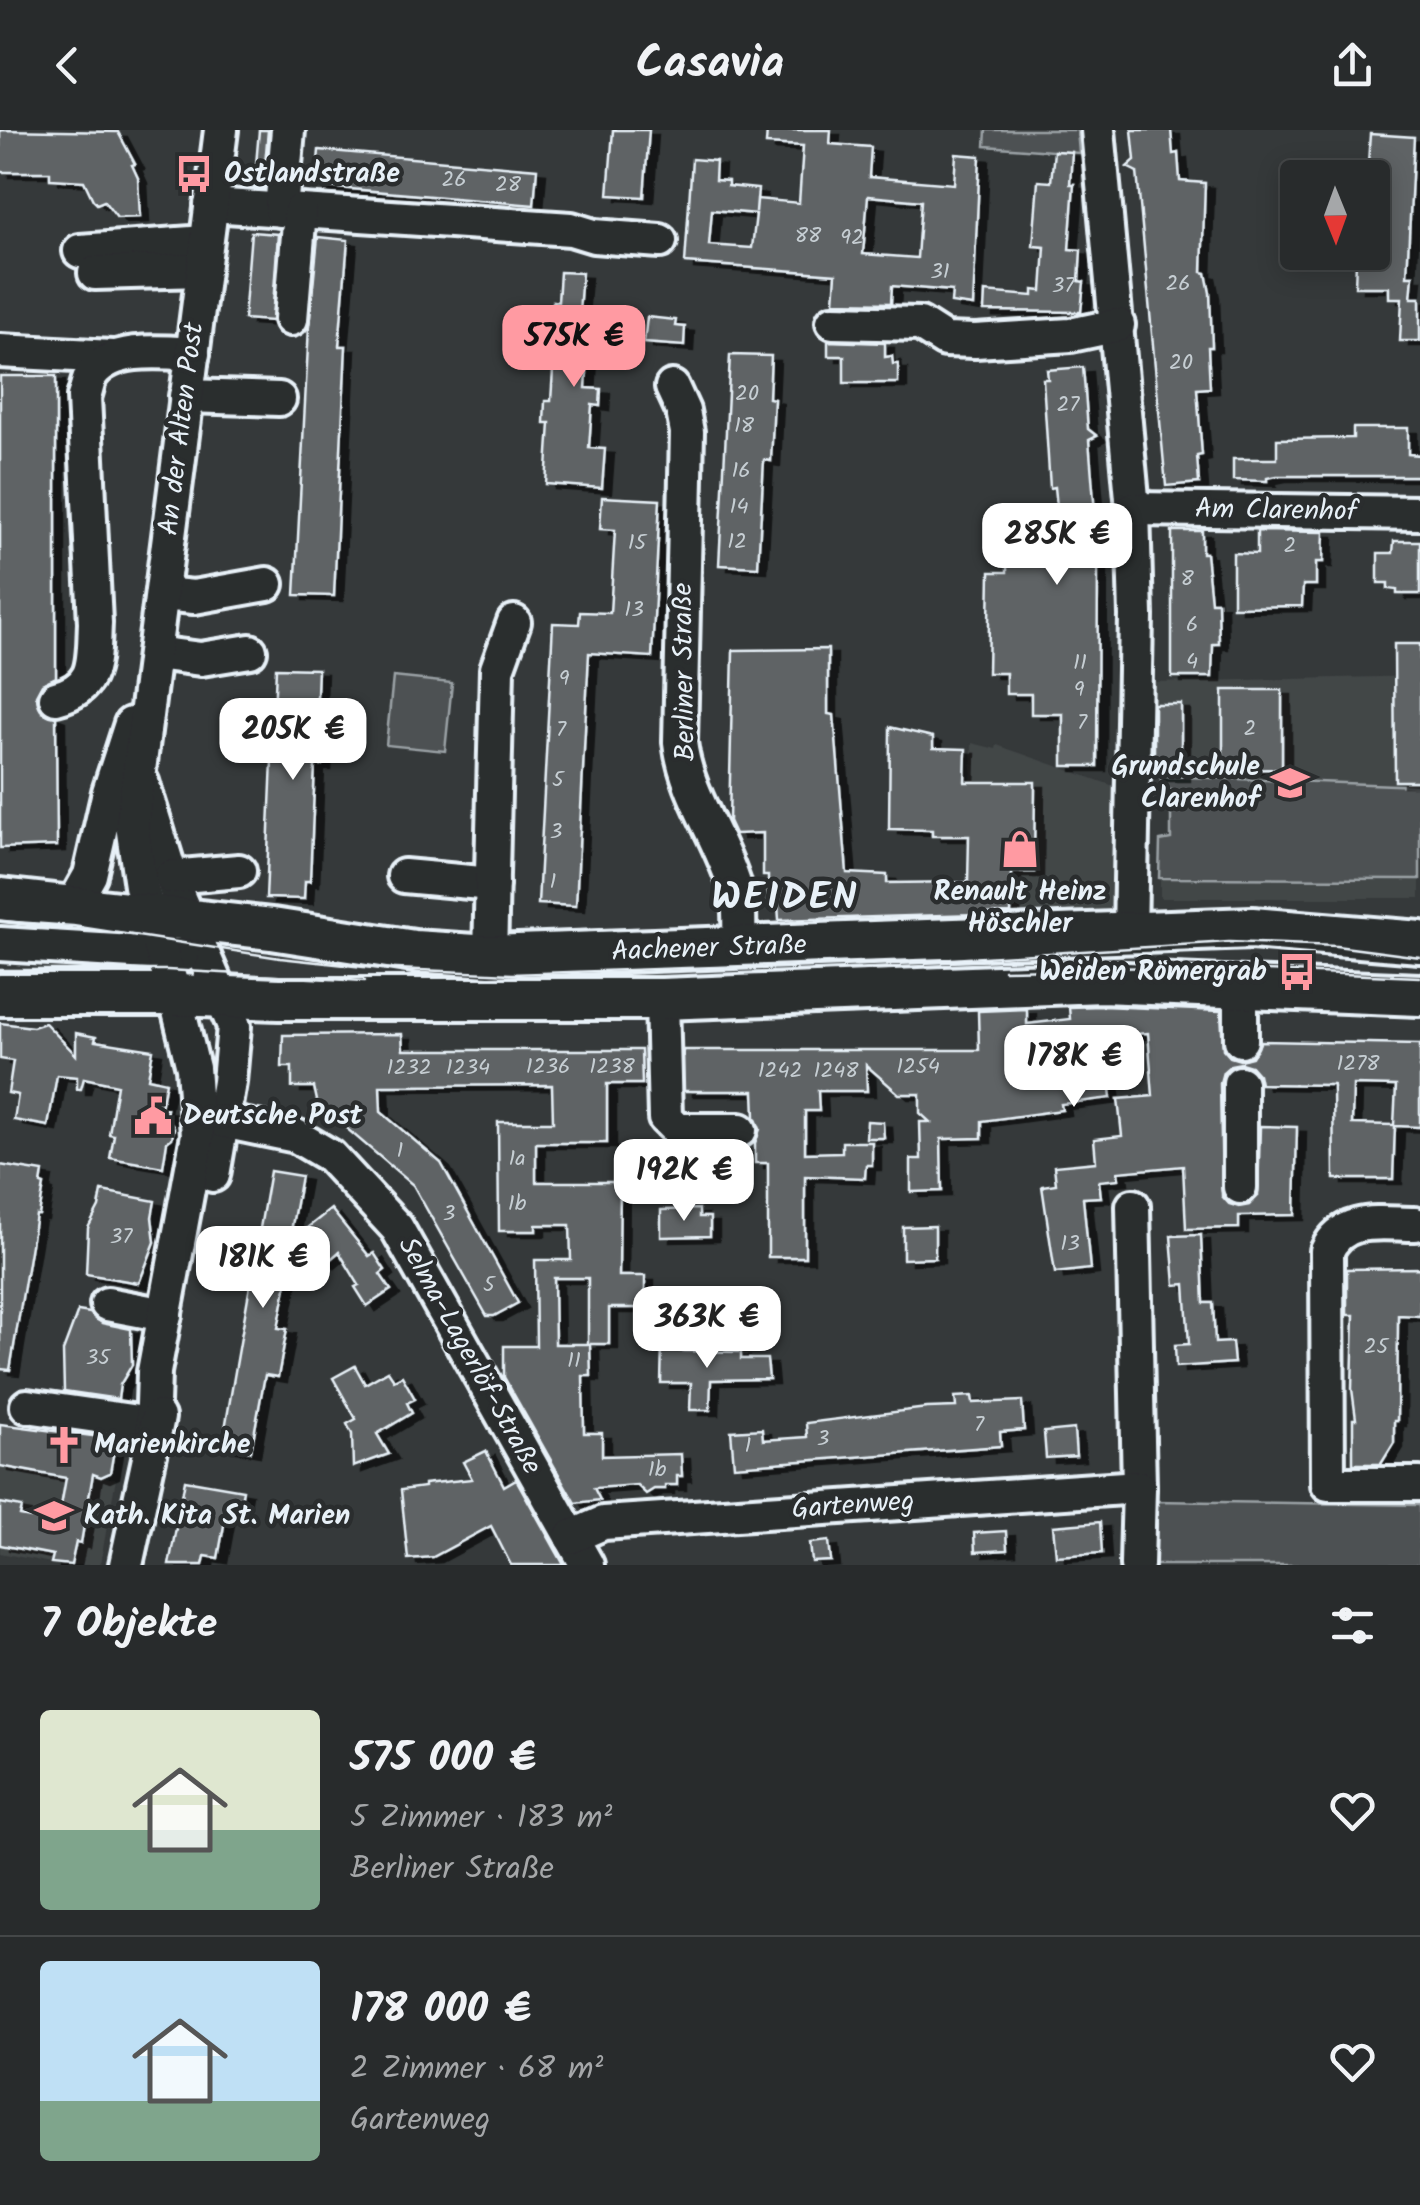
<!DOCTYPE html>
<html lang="de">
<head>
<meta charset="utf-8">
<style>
  body { margin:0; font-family:Kalam,sans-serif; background:#303334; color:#f1f3f6; height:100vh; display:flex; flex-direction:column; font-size:38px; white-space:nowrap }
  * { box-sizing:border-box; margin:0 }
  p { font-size:32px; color:#a5a7a9 }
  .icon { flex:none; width:55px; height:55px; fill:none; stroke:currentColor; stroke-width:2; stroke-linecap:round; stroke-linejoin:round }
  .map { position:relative; height:1435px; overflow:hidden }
  .panel { display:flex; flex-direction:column; background:#282b2c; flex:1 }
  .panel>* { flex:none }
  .needle { width:65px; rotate:179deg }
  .tools { position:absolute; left:1280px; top:30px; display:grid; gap:20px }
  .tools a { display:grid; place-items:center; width:110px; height:110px; border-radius:10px; background:#282b2c; box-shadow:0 5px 25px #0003,0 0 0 2px #444748; font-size:50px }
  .price { position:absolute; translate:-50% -85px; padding:0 22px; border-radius:20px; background:#fff; color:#222; font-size:32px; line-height:65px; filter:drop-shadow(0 2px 5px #0008) }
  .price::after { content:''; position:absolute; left:50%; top:60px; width:30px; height:22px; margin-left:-15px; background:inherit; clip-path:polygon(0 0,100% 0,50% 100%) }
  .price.selected { background:#ff9aa2; color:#111 }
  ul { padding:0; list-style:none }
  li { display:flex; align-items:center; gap:30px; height:250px; padding:0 40px }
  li+li { border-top:2px solid #444748 }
  li span { display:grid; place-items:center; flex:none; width:280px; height:200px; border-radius:10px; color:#555 }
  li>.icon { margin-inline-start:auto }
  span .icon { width:120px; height:120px; fill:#fffc; stroke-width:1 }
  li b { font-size:42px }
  h2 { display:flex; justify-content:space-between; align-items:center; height:120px; padding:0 40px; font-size:42px }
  header { display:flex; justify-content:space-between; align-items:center; height:130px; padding:0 40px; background:#282b2c; font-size:45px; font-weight:700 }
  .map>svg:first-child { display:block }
  .built { fill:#424647 }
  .green { fill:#4d5152; stroke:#9aa1a5; stroke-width:2.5 }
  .building { fill:#5f6365; stroke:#e8f1f8; stroke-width:2.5; fill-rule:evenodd; filter:url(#shadow) }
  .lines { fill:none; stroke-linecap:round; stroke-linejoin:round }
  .minor-casing { stroke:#e8f1f8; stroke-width:40 }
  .major-casing { stroke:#e8f1f8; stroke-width:48 }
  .minor { stroke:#2a2d2e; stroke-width:32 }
  .major { stroke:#2a2d2e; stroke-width:40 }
  .tram { stroke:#e8f1f8; stroke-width:2.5 }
  .labels { text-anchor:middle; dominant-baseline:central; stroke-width:9; stroke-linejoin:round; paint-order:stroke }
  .number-label { font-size:22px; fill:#c6ced3 }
  .poi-label { font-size:28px; font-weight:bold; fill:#e8f1f8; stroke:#2a2d2e; text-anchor:start }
  .street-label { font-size:28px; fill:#e8f1f8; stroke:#2a2d2e }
  .district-label { font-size:38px; font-weight:bold; letter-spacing:2.5px; fill:#e8f1f8; stroke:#2a2d2e }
</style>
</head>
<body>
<header><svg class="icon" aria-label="back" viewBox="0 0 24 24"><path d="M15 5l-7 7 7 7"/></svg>Casavia<svg class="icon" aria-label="share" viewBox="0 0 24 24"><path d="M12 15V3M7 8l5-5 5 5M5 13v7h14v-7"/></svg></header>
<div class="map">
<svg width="1420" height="1435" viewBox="0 0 1420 1435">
  <defs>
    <filter id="shadow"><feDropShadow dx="9" dy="5" stdDeviation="0" flood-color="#0009"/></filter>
  </defs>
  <rect width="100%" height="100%" fill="#35393a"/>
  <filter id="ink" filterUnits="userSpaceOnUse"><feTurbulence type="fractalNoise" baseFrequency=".01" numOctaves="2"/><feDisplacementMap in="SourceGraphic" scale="20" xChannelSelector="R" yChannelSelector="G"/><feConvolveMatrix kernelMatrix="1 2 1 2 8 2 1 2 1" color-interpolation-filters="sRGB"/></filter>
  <g filter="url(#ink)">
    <g class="built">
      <polygon points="1420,546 1420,768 1160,768 1160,711 1171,710 1171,661 1161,660 1161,646 1154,646 1154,552"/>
      <polygon points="972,613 996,619 997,615 1114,656 1112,774 1107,782 1101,786 967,793"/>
      <polygon points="0,1336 79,1342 116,1349 100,1435 61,1435 0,1423"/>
    </g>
    <g class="green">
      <polygon points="986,0 1077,0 1079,23 985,16"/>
      <polygon points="393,547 452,553 445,621 386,615"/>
      <polygon points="1161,646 1420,656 1420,749 1159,748 1160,711 1171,709 1171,660 1161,660"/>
      <polygon points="1153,1371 1420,1375 1420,1435 1150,1435"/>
    </g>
    <g class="building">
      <polygon points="0,0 118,2 135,34 132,35 138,48 140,87 117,88 104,71 97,74 93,70 84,51 50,49 50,42 0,42"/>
      <polygon points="259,0 268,0 263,58 254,58"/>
      <polygon points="613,0 649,0 644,67 608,65"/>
      <path d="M767 0H831L830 14 871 17 869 47 954 54 956 24 980 26 973 176 951 173 952 161 892 156 891 173 834 172 836 144 685 133 692 29 716 31 715 50 728 51V56L758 59 756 82 757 69 799 73 803 16 766 14ZM868 66 921 71 917 128 863 124ZM712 80 756 84 752 118 709 115Z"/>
      <polygon points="1132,0 1171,0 1173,24 1178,23 1180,51 1205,53 1202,142 1206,143 1210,163 1212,217 1208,217 1210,258 1197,259 1202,325 1197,326 1199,353 1166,356 1137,42 1127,37 1135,30"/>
      <polygon points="1370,4 1414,7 1407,146 1413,146 1411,168 1420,168 1420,211 1400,211 1402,168 1389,168 1389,157 1355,157 1356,131 1366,131 1366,122 1372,122 1372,48 1367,48"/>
      <polygon points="319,20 537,39 534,75 316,56"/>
      <polygon points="1054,21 1072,22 1070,54 1074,54 1069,119 1081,120 1079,151 1084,152 1081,182 984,181 985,162 1033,166 1033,160 1042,161 1045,117 1033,116 1038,51 1051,52"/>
      <polygon points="251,102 278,104 272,191 244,189"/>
      <polygon points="318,107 348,110 339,216 346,216 334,466 295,465 309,196"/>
      <polygon points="560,142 582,143 579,182 613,184 612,212 589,210 586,258 601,259 600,276 592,275 589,318 605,319 602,358 546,354 550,293 544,293 545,271 551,271 556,193 552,192 553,171 558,172"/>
      <polygon points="647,187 676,190 675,196 685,197 684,216 644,213"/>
      <polygon points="828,211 885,213 885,227 892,226 893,234 898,234 898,253 844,253 844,226 828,226"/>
      <polygon points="730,225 771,226 769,268 774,269 771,331 764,330 758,437 719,435"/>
      <polygon points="1083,237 1088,299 1097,306 1089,310 1098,420 1097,636 1063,636 1063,584 1031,584 1031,564 1006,564 1006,543 988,543 990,442 1007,442 1007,430 1050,430 1048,407 1060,407 1055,357 1050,358 1043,249 1048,249 1047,240"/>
      <polygon points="0,246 56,246 56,547 42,554 36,565 42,582 56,587 57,716 0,718"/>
      <polygon points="1353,298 1408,298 1408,324 1420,325 1420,346 1277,346 1267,348 1267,351 1233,350 1233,329 1277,329 1277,309 1353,308"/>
      <polygon points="602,367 660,370 652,527 589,523 576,776 538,774 553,493 579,494 580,482 610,483 615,400 600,399"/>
      <polygon points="1172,401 1202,401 1202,423 1206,423 1211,472 1218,472 1219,514 1213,514 1212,547 1172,547"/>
      <polygon points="1257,401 1324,402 1323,432 1316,432 1316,455 1303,455 1302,476 1233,477 1233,423 1257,424"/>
      <polygon points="1394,411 1420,411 1420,464 1397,464 1397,460 1388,459 1388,453 1378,453 1378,423 1393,423"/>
      <polygon points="1394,514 1420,514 1420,651 1395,651"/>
      <polygon points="828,519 828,584 834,585 847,743 887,745 887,753 968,752 969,706 932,706 932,700 889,699 890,597 933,607 933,618 966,619 965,652 1035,652 1034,742 1012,742 1011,783 779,790 778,774 768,774 768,746 763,746 763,703 735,704 729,691 733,520"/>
      <polygon points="276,538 318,539 315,618 323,618 322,635 315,635 310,751 305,751 304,769 266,768"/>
      <polygon points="1223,560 1282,560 1282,639 1223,640"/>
      <rect x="1154" y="574" width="27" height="72"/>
      <path d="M1102 876 1221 881 1223 919 1230 927 1240 930 1252 927 1261 911 1420 914V997L1395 996 1393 1049H1334L1333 955 1260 954 1258 944 1251 936 1241 933 1231 935 1223 942 1220 953 1222 1066 1229 1074 1239 1077 1249 1075 1258 1066 1260 996 1297 997 1295 1085 1239 1086V1098L1186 1099 1183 1036 1118 1042 1119 1049 1099 1051 1101 1067 1083 1068 1090 1139 1055 1143 1042 1056 1056 1054 1054 1036 1096 1032 1094 1009 1122 1006 1118 969 1153 966 1148 903 1104 906 1111 968 1061 974 1062 980 982 991V1008L941 1009 942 1061 911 1062V1029H921L920 992H930L920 983V964H899L866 935 867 961H818L819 981H805V1023L842 1022V1012H872V1035H866L865 1048 805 1046V1127H768V1033H755V1013L760 999 755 987 754 961H684L683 920H979L978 881 1027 879V894L1070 889 1069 877ZM1353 955 1396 956 1394 995 1352 994Z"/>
      <polygon points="0,893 33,897 45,893 76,925 76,903 96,907 95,911 153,920 148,948 166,952 161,978 167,979 166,986 174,998 172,1008 167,1012 163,1037 110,1028 114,1005 109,1004 117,955 84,948 81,959 77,959 77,947 57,945 48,996 14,990 18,965 8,963 13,931 0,929"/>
      <path d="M402 904 403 920H641L642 954H607V1013H536V1052H620L619 1146H645V1178H609V1214H590L591 1246H583L584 1303H602V1326L681 1324 682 1346H677V1355H665V1359H654L646 1364 637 1355 594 1358 600 1370 575 1373 504 1247V1216H536L535 1130H571L570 1095H536V1101H499L498 992H553L552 955 380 956 381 982 441 1033 518 1173 494 1186H487L413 1055 346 998V983L324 981 318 975 314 957H292V937H282L283 905ZM554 1148H588V1214H555Z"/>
      <polygon points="867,991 883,992 884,1008 866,1008"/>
      <polygon points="0,1035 43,1042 41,1054 44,1055 39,1085 36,1085 10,1240 0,1239"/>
      <polygon points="270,1041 301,1046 289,1112 296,1107 278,1198 287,1199 278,1247 265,1245 251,1321 222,1316"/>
      <polygon points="102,1061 155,1071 152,1087 155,1112 139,1153 86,1144 88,1098 99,1077"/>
      <polygon points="331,1079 369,1126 374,1123 385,1140 380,1144 391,1160 367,1176 355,1157 359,1155 339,1122 326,1133 302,1102"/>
      <polygon points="699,1079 699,1087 710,1087 710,1106 661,1107 661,1080"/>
      <polygon points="935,1096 935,1128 903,1129 903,1097"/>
      <polygon points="1201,1105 1204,1173 1213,1173 1215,1213 1232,1212 1234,1233 1176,1237 1175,1215 1189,1214 1185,1154 1175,1155 1171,1106"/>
      <polygon points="1420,1138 1420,1186 1398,1185 1397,1291 1394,1291 1394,1313 1381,1334 1353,1334 1353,1289 1356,1289 1352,1259 1354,1185 1347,1185 1347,1139"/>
      <polygon points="78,1181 90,1183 102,1193 131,1199 132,1235 120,1255 118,1269 64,1261 63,1221"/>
      <polygon points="662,1212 680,1213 680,1221 741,1222 741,1229 767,1229 769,1249 711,1250 710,1280 690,1280 691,1253 661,1253"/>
      <polygon points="355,1236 365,1254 388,1241 394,1250 402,1246 415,1269 407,1273 412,1283 377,1304 389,1324 353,1337 352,1304 347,1294 356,1289 333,1248"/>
      <polygon points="972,1266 973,1273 1022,1271 1024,1300 1000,1302 1001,1316 734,1336 731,1301 762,1299 763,1310 807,1307 806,1293 927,1278 956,1277 955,1267"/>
      <polygon points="0,1294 116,1309 110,1343 101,1347 93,1344 81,1413 76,1412 71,1435 51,1433 53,1425 0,1415 0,1373 22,1377 20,1386 58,1393 66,1348 0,1336"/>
      <polygon points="1074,1299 1076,1326 1046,1328 1044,1302"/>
      <polygon points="486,1321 504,1356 516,1349 564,1435 511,1435 491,1396 433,1427 408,1429 401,1360 424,1357 424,1354 472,1349 463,1332"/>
      <polygon points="185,1350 243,1360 239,1381 227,1379 218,1428 205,1426 203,1435 169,1435"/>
      <polygon points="1100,1392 1102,1423 1056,1426 1053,1396"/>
      <polygon points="1006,1401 1007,1420 975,1422 974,1403"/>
      <polygon points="829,1411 831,1431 812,1432 810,1413"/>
    </g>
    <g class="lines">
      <g class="minor-casing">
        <g id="minor">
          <polyline points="1098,0 1133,379 1136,486 1130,805"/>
          <polyline points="211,75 571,99 594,106 660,111"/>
          <polyline points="281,80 288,0"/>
          <polyline points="80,121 206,112"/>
          <polyline points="95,143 202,140"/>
          <polyline points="291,189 300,81"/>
          <polyline points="833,192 920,194 945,210 975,211 1071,205 1118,195"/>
          <polyline points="0,221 112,227"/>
          <path d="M672 257 683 281 687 302 680 612C686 664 720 707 735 757 741 777 739 799 739 819"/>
          <polyline points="186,266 279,269"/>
          <polyline points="1133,379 1420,383"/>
          <polyline points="162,464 194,467 267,454"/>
          <polyline points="155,523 201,529 250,521"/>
          <path d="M56 568C98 557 93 531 95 493L84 267C87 260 88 249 92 244 112 216 163 222 193 224"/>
          <polyline points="142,652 175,759 234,896 229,952 213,1045"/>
          <polyline points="404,746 492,754"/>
          <polyline points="171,747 239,741"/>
          <polyline points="72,777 90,745 109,662 131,594"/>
          <polyline points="0,814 183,825"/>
          <polyline points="490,826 497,539 514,492"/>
          <polyline points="662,869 665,988 677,1000 740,1000"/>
          <polyline points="1241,910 1241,857"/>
          <polyline points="223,991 296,1006 330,1026 397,1098 587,1435"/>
          <polyline points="1240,1057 1240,953"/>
          <polyline points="1133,1076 1139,1357"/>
          <path d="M1415 1094C1382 1094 1343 1085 1327 1121L1328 1354H1420"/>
          <polyline points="107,1174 165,1185"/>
          <polyline points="27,1276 152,1294"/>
          <polyline points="152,1306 154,1242 198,1005 193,938 175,865 141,756 132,695 221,0"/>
          <polyline points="571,1407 603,1393 1139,1357 1137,1435"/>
          <polyline points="126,1435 158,1287"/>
        </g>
      </g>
      <g class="major-casing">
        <g id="major">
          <polyline points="0,769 272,799 414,821 490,826 1252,798 1420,812"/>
          <polyline points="0,865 175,865 279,869 662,869 1102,852 1420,865"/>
        </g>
      </g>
      <use href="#minor" class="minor"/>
      <use href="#major" class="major"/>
      <g class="tram">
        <polyline points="0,791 73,796 280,828 373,838 512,844 951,829 1229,812 1336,816 1420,827"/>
        <polyline points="0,840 167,840 365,851"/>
        <polyline points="1004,840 1163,837 1420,847"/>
      </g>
    </g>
  </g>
  <defs>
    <g id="bus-bare" transform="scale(3)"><path d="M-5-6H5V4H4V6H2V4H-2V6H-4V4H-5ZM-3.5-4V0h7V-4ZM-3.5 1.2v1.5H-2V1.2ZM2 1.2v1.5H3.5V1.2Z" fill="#ff9aa2" stroke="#2a2d2e" stroke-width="2.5" paint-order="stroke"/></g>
    <g id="school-bare" transform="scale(3)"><path d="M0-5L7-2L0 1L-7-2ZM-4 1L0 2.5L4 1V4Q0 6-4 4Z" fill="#ff9aa2" stroke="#2a2d2e" stroke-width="2.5" paint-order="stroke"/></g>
    <g id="shop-bare" transform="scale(3)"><path d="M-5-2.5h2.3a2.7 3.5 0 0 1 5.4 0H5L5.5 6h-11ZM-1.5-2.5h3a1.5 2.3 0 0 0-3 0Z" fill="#ff9aa2" stroke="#2a2d2e" stroke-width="2.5" paint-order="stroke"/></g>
    <g id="civic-bare" transform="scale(3)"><path d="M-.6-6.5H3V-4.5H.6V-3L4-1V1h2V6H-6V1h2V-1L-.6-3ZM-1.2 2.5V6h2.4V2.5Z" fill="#ff9aa2" stroke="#2a2d2e" stroke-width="2.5" paint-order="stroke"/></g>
    <g id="church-bare" transform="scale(3)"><path d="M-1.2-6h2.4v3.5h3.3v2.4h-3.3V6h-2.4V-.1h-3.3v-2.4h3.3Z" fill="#ff9aa2" stroke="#2a2d2e" stroke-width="2.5" paint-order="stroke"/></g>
  </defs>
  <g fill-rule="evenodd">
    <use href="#bus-bare" x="194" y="44"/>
    <use href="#school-bare" x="1290" y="653"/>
    <use href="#shop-bare" x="1020" y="719"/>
    <use href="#bus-bare" x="1297" y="842"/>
    <use href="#civic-bare" x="153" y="986"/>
    <use href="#church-bare" x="64" y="1315"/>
    <use href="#school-bare" x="54" y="1386"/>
  </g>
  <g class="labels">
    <g class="number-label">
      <text x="454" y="50">26</text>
      <text x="508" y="55">28</text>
      <text x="808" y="106">88</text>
      <text x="852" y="108">92</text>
      <text x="940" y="142">31</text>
      <text x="1178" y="154">26</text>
      <text x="1063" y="156">37</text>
      <text x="1181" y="233">20</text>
      <text x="747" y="264">20</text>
      <text x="1068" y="275">27</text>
      <text x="744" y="296">18</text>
      <text x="741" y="341">16</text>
      <text x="739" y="377">14</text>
      <text x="737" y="412">12</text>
      <text x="637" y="413">15</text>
      <text x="1290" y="416">2</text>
      <text x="1187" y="449">8</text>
      <text x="634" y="480">13</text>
      <text x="1192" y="495">6</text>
      <text x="1192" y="532">4</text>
      <text x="1080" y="533">11</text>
      <text x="564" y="549">9</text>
      <text x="1079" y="560">9</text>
      <text x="1082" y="593">7</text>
      <text x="1250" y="599">2</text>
      <text x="561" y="600">7</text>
      <text x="558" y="650">5</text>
      <text x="556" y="702">3</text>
      <text x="553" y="752">1</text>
      <text x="1358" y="934">1278</text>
      <text x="548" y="937">1236</text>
      <text x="612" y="937">1238</text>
      <text x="918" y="937">1254</text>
      <text x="409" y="938">1232</text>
      <text x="468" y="938">1234</text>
      <text x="780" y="941">1242</text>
      <text x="836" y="941">1248</text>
      <text x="400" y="1021">1</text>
      <text x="517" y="1029">1a</text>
      <text x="517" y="1074">1b</text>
      <text x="449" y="1084">3</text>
      <text x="121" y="1107">37</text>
      <text x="1070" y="1114">13</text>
      <text x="489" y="1155">5</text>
      <text x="1376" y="1217">25</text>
      <text x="98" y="1228">35</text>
      <text x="574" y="1231">11</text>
      <text x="979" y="1295">7</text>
      <text x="823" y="1309">3</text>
      <text x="748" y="1316">1</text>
      <text x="657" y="1340">1b</text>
    </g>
    <g class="poi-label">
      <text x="224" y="44">Ostlandstraße</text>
      <text x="1260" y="637" text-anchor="end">Grundschule<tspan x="1260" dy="32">Clarenhof</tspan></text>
      <text x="1020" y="762" text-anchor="middle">Renault Heinz<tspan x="1020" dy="32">Höschler</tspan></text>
      <text x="1267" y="842" text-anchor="end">Weiden Römergrab</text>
      <text x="183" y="986">Deutsche Post</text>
      <text x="94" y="1315">Marienkirche</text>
      <text x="84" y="1386">Kath. Kita St. Marien</text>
    </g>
    <g class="street-label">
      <text transform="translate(182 299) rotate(-83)">An der Alten Post</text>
      <text transform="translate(1276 381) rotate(1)">Am Clarenhof</text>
      <text transform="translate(685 542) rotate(-91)">Berliner Straße</text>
      <text transform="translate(709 819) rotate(-2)">Aachener Straße</text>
      <text transform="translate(469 1226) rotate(61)">Selma-Lagerlöf-Straße</text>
      <text transform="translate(853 1376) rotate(-4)">Gartenweg</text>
    </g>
    <g class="district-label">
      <text x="785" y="769">WEIDEN</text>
    </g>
  </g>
</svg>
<div class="tools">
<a><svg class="needle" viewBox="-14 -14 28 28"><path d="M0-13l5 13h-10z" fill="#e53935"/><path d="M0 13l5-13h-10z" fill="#a5a7a9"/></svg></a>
</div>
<b class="price selected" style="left:574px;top:260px">575K €</b>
<b class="price" style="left:1057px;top:458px">285K €</b>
<b class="price" style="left:293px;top:653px">205K €</b>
<b class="price" style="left:1074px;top:980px">178K €</b>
<b class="price" style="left:684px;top:1094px">192K €</b>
<b class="price" style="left:263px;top:1181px">181K €</b>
<b class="price" style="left:707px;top:1241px">363K €</b>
</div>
<section class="panel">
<h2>7 Objekte<svg class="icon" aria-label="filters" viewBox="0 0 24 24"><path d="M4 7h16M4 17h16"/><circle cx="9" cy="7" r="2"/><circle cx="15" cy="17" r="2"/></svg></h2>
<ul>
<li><span style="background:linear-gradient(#dfe7d0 60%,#7fa58c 0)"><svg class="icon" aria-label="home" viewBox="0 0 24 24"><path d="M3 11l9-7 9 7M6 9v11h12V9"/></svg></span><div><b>575 000 €</b><p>5 Zimmer · 183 m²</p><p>Berliner Straße</p></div><svg class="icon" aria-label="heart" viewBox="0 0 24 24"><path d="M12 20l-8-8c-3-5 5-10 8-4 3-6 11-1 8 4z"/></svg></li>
<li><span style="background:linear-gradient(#bfe0f5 70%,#7fa58c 0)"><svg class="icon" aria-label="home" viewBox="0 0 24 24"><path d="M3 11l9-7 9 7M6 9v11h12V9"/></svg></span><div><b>178 000 €</b><p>2 Zimmer · 68 m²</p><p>Gartenweg</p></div><svg class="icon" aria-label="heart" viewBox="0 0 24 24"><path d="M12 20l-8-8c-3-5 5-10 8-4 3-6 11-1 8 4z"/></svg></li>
</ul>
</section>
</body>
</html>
